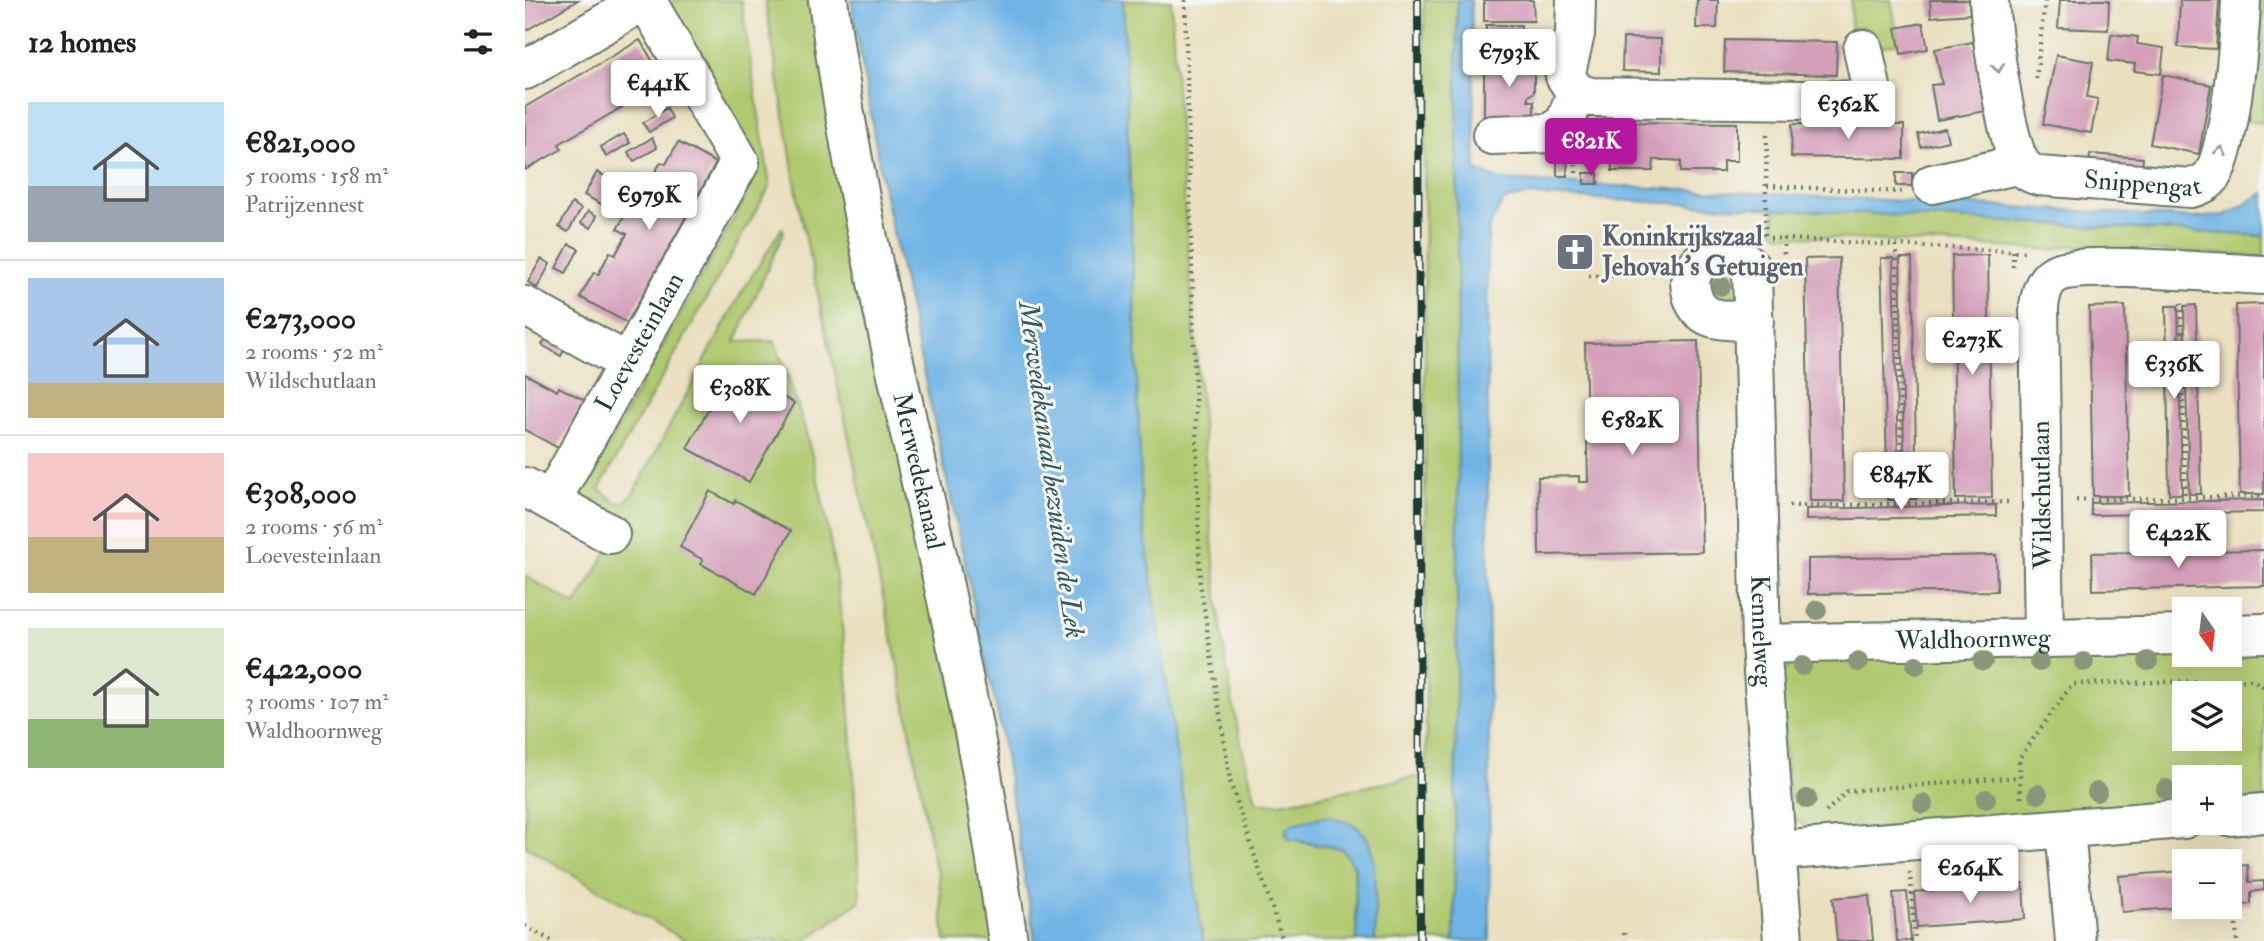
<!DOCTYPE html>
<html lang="en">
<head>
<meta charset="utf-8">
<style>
  body { margin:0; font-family:"IM FELL Double Pica",serif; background:#f6f6f6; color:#222; height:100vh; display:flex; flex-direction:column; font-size:26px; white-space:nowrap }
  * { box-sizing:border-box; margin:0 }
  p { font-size:23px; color:#767676 }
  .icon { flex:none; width:38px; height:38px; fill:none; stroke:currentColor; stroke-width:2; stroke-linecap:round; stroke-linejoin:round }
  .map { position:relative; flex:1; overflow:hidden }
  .details { display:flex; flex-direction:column; background:#fff; width:525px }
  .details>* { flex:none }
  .needle { width:46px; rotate:166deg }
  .tools { position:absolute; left:1647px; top:597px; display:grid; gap:14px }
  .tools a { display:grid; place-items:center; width:70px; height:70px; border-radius:0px; background:#fff; box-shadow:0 7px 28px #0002; font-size:35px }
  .price { position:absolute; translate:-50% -60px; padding:0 16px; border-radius:7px; background:#fff; color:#222; font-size:23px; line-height:46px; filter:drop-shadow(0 2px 4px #0008) }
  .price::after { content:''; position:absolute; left:50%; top:42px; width:21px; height:16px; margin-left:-10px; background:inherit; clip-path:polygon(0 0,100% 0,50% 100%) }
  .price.on { background:#b5179e; color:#fff }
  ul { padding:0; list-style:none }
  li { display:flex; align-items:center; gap:21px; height:175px; padding:0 28px }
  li+li { border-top:2px solid #e0e0e0 }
  li span { display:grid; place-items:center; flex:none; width:196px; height:140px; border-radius:0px; color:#555 }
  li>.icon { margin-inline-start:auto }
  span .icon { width:84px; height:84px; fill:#fffc; stroke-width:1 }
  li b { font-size:30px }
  h2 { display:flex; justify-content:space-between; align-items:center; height:84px; padding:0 28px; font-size:30px }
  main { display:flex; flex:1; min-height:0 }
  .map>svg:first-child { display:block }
  .green { fill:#b0c96f; stroke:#688352; stroke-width:2; fill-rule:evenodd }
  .water { fill:#6fb4e5; stroke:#47788c; stroke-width:2 }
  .building { fill:#d49fb9 }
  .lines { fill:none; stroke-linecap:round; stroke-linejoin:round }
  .minor-casing { stroke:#667665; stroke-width:42 }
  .path { stroke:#667665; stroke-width:4.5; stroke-dasharray:2 5; stroke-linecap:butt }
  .minor { stroke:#fff; stroke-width:38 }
  .rail-casing { stroke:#1f3d34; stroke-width:8 }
  .rail { stroke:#f6f6f2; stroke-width:5; stroke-dasharray:16; stroke-linecap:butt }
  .tree { fill:#8a9679 }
  .oneway { stroke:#8f9e9a }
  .labels { text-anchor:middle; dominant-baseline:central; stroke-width:6; stroke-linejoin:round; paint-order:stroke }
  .street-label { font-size:26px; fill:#1f3d34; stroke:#f6f6f2 }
  .worship-label { font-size:26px; font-weight:bold; fill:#5b616d; stroke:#f6f6f2; text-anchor:start }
  .water-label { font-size:28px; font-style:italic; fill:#335b60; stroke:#f6f6f2 }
</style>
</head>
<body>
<main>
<section class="details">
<h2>12 homes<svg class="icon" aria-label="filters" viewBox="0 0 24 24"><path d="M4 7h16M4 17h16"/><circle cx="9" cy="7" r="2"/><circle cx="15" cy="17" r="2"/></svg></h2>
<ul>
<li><span style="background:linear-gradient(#bfe0f5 60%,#9aa5b1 0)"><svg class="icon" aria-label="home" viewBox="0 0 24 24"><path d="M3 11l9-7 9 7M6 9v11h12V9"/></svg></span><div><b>€821,000</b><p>5 rooms · 158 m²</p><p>Patrijzennest</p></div></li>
<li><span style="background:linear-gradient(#a9c7e8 75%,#c2b280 0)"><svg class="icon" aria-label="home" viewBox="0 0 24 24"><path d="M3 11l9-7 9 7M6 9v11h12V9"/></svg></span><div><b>€273,000</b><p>2 rooms · 52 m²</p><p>Wildschutlaan</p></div></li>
<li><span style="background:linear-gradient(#f6c9c9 60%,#c2b280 0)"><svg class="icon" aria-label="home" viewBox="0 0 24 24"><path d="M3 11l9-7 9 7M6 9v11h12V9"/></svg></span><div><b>€308,000</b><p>2 rooms · 56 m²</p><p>Loevesteinlaan</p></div></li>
<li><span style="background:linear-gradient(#dfe7d0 65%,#8fb573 0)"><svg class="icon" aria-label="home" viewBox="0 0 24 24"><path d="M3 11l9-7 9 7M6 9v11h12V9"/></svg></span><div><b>€422,000</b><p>3 rooms · 107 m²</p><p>Waldhoornweg</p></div></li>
</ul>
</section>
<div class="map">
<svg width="1739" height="941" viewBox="0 0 1739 941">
  <rect width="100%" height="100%" fill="#f6f6f2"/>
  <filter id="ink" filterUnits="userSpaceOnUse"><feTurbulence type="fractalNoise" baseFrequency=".0143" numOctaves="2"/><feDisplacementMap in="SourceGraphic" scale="14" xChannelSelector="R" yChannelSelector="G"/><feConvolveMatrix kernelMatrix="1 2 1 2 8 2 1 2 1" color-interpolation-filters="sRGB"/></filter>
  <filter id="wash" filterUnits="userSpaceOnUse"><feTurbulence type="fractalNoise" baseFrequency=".00686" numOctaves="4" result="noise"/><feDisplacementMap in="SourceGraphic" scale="28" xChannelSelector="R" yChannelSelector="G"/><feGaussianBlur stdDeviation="1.57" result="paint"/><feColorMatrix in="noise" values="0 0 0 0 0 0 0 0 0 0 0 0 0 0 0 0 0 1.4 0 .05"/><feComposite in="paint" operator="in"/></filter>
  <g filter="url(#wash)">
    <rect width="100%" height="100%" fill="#eae0bf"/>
    <g class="green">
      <path d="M148 0H216L245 186 74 489 91 502 98 503 108 494 214 297 257 228 259 232 210 342 249 341C323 518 325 712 335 901L280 941H161L0 846V576L51 605 98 523 54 497 51 491 55 473 71 468 116 385 112 369 118 359 133 354 219 200 145 8Z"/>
      <polygon points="240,0 297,0 475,941 420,941 413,871 409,864 376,680 275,211"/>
      <path d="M598 0H646C654 148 666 295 679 443 689 564 696 686 732 803H756L901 775 899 0H932L933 497 929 941H850L847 862 842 837 775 842 817 849 829 867 832 941H678L617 513Z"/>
      <polygon points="1326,0 1366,0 1374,43 1351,48 1325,41"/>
      <polygon points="1728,0 1739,0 1739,123 1708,121"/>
      <polygon points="1250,209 1739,236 1739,257 1544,246 1528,250 1254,235 1249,231"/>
      <polygon points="1208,270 1209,300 1193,304 1179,278"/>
      <path d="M1739 647V799L1705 801 1704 777H1659V805L1297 833 1272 822 1265 809 1254 685 1259 671 1271 660 1659 649V654H1704L1705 648ZM1659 693H1704V738H1659Z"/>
    </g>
    <g class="water">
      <polygon points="326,0 598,0 617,513 678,941 510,941 474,720 358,186"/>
      <polygon points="932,0 946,0 951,170 975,180 1416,203 1419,199 1420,203 1670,218 1700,215 1739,193 1739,236 1001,195 978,201 964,227 962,252 965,941 929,941 933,497"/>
      <path d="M800 816C815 819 834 823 842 838 854 860 849 915 850 941H832L830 867 817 849 764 839 760 831 767 824Z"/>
    </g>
    <g id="blocks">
      <g class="building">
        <polygon points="0,0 53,0 0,31"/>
        <polygon points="959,0 1008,0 1009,21 959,21"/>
        <polygon points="1172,0 1193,0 1192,28 1171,28"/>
        <polygon points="1405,0 1444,0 1445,14 1406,17"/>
        <polygon points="1535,0 1584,0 1583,30 1533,28"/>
        <polygon points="1655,0 1694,0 1691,49 1653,47"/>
        <polygon points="1398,23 1403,49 1376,54 1371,28"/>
        <polygon points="961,25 996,25 995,42 961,41"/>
        <polygon points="1586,34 1613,37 1612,44 1639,48 1636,74 1609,71 1610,64 1583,61"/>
        <polygon points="1098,38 1136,39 1136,72 1097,71"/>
        <polygon points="115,40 140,82 118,95 114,91 95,102 97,107 34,144 37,149 0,170 0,107"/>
        <polygon points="1200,40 1312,42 1311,75 1199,72"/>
        <polygon points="1448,42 1461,111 1412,120 1406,85 1417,84 1410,49"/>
        <polygon points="1531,55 1568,62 1562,97 1573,99 1566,133 1518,124"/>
        <polygon points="988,59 1009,63 1009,92 1003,96 1003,101 1009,101 1009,117 959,117 959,63 986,63"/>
        <polygon points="1638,75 1686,85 1674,154 1625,144"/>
        <polygon points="142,108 147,118 124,132 118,123"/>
        <polygon points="1074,122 1212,123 1212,161 1198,161 1198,172 1156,172 1156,161 1143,160 1129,160 1128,171 1087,171 1087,160 1074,160"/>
        <polygon points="1267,124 1379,125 1379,159 1266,157"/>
        <polygon points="1420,128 1423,141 1396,147 1393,134"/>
        <polygon points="99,134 105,143 81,157 76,147"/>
        <polygon points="127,138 132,148 109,161 103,152"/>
        <polygon points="153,142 191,163 102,323 55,297 69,272 73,275 85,252 90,255 102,234 92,229 119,182 123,184 136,162 141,164"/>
        <polygon points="1032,148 1043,148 1042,176 1032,176"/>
        <polygon points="1565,154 1618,158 1617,171 1564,168"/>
        <polygon points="72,172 91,182 78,205 59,195"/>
        <rect x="1059" y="173" width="14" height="11"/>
        <rect x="1371" y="173" width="16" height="13"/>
        <polygon points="47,203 56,209 43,232 34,227"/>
        <polygon points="63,211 72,216 66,228 56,223"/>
        <polygon points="44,244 54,249 41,273 31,268"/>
        <polygon points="1463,255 1467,498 1431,499 1427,256"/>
        <polygon points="1314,258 1319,501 1285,501 1280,259"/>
        <polygon points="1356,258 1368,258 1374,500 1363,500"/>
        <polygon points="1375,258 1387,258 1392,499 1380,499"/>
        <polygon points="16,259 25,264 12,288 3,282"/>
        <polygon points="1739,304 1739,494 1715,494 1711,305"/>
        <polygon points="1671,305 1676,494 1664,494 1659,306"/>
        <polygon points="1600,306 1604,496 1568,496 1564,307"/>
        <polygon points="1641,306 1653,306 1657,494 1644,494"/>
        <polygon points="24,334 42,344 36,356 17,345"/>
        <polygon points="1173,341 1177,552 1014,555 1013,477 1054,476 1054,482 1063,482 1060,343"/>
        <polygon points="206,369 269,403 224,482 162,448"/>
        <polygon points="0,374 32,391 34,387 59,400 33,448 0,430"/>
        <polygon points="185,491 209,504 210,500 266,531 231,594 176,564 178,560 155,547"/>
        <polygon points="1739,500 1739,512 1566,515 1566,503"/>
        <polygon points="1471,505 1471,516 1281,520 1281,509"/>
        <polygon points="1739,550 1739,586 1568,590 1567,553"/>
        <polygon points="1471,555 1472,591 1283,594 1283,559"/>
        <polygon points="1723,865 1724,882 1739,881 1739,890 1726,892 1726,904 1713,906 1710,866"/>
        <polygon points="1659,871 1659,907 1597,912 1594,876"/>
        <polygon points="1498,883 1500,919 1392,927 1389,892"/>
        <polygon points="1382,892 1386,941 1372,941 1368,893"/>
        <polygon points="1344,895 1348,941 1312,941 1308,898"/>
      </g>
    </g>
  </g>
  <g filter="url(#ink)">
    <use href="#blocks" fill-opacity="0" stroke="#667665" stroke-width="2"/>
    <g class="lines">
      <g class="minor-casing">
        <g id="minor">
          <path id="s1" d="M303 0C335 252 404 493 451 742 464 808 473 875 483 941"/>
          <polyline points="1051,0 1050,34 1040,76 1051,92 1065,97 1349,101 1338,49"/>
          <path id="s2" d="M1464 0C1466 29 1481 144 1496 164 1500 171 1507 174 1514 176L1666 188C1673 186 1680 184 1685 178 1705 157 1715 33 1716 0"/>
          <polyline points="0,70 120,0"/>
          <polyline points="967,135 1028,133 1041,121 1051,92"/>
          <polyline points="1407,184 1496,164"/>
          <polyline points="0,306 103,363"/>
          <path id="s3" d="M1229 321C1196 320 1168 324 1165 282 1169 250 1212 244 1227 270L1236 644 1258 941"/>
          <polyline points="0,487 85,534"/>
          <path id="s4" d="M26 501 215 162 121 0"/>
          <polyline points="1704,634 1739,633"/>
          <path d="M1519 638 1514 306C1516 294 1518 281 1530 274 1553 260 1703 274 1739 275"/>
          <path id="s5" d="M1236 644 1659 635"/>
          <polyline points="1704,816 1739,813"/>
          <polyline points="1540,829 1550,941"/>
          <polyline points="1251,851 1659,819"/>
        </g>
      </g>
      <g class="path">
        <polyline points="660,0 675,582 705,781 758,941"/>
        <polyline points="1511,79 1520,0"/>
        <polyline points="1051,173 1051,156"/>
        <polyline points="1242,186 1377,192"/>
        <polyline points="1240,235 1242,131"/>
        <polyline points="1245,238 1501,252"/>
        <polyline points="1259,238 1259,258"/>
        <polyline points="1371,245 1378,504"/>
        <polyline points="1488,251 1488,267"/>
        <polyline points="1064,276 1133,275"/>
        <polyline points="1656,303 1660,498"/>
        <polyline points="1551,500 1739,496"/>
        <polyline points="1264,506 1483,502"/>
        <polyline points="1496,798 1494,759 1547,684 1727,680 1739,687"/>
        <polyline points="1301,812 1322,791 1494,777"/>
        <polyline points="1706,848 1712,941"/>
        <polyline points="1385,872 1390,941"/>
        <polyline points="0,926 27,941"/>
        <polyline points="1099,933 1100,941"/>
      </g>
      <use href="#minor" class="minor"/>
      <g class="rail-casing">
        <polyline id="rail" points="893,0 895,941"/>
      </g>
      <use href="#rail" class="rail"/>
    </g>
    <g class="tree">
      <circle cx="1196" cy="286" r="10"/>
      <circle cx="1292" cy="610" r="10"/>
      <circle cx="1458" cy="661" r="10"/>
      <circle cx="1623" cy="661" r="10"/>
      <circle cx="1333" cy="662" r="10"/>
      <circle cx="1514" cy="662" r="10"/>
      <circle cx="1559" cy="662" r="10"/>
      <circle cx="1391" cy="665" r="10"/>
      <circle cx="1277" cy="666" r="10"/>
      <circle cx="1641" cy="789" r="10"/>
      <circle cx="1572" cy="792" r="10"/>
      <circle cx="1513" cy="794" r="10"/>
      <circle cx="1282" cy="799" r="10"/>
      <circle cx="1461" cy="799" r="10"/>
      <circle cx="1398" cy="804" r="10"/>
    </g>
    <defs><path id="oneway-chevron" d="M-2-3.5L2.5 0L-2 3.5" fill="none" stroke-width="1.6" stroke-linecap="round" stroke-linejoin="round" transform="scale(1.75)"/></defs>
    <g class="oneway">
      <use href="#oneway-chevron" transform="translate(1473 68) rotate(81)"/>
      <use href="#oneway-chevron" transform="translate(1696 151) rotate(-78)"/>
    </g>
  </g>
  <defs>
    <g id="church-square" transform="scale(2.0125)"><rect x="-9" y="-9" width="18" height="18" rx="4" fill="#6b7280" stroke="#f6f6f2"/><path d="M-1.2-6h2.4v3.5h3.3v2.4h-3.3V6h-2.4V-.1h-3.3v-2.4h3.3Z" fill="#fff"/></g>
  </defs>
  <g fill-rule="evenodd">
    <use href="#church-square" x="1050" y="252"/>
  </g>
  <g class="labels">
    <g class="street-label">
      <text stroke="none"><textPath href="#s2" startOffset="294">Snippengat</textPath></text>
      <text stroke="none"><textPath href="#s4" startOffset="182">Loevesteinlaan</textPath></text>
      <text stroke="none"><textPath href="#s1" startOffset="480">Merwedekanaal</textPath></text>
      <text transform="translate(1517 495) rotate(-91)">Wildschutlaan</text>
      <text stroke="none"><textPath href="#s3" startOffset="530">Kennelweg</textPath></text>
      <text stroke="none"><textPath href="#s5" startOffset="212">Waldhoornweg</textPath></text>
    </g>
    <g class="worship-label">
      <text x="1077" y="237">Koninkrijkszaal<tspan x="1077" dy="30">Jehovah's Getuigen</tspan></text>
    </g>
    <g class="water-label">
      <text transform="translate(526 470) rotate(82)">Merwedekanaal bezuiden de Lek</text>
    </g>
  </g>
</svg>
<div class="tools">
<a><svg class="needle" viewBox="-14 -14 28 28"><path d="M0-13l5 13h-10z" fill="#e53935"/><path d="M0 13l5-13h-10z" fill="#767676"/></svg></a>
<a><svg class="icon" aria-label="layers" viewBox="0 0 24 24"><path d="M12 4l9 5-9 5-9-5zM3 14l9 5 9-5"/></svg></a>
<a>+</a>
<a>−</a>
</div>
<b class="price" style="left:984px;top:89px">€793K</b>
<b class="price" style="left:133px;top:120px">€441K</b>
<b class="price" style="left:1323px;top:141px">€362K</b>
<b class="price on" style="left:1066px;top:178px">€821K</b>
<b class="price" style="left:124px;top:232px">€979K</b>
<b class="price" style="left:1447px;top:377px">€273K</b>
<b class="price" style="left:1649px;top:401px">€336K</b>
<b class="price" style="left:215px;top:425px">€308K</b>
<b class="price" style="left:1107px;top:457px">€582K</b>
<b class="price" style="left:1376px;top:512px">€847K</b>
<b class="price" style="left:1653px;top:570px">€422K</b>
<b class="price" style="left:1445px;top:905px">€264K</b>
</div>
</main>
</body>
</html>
